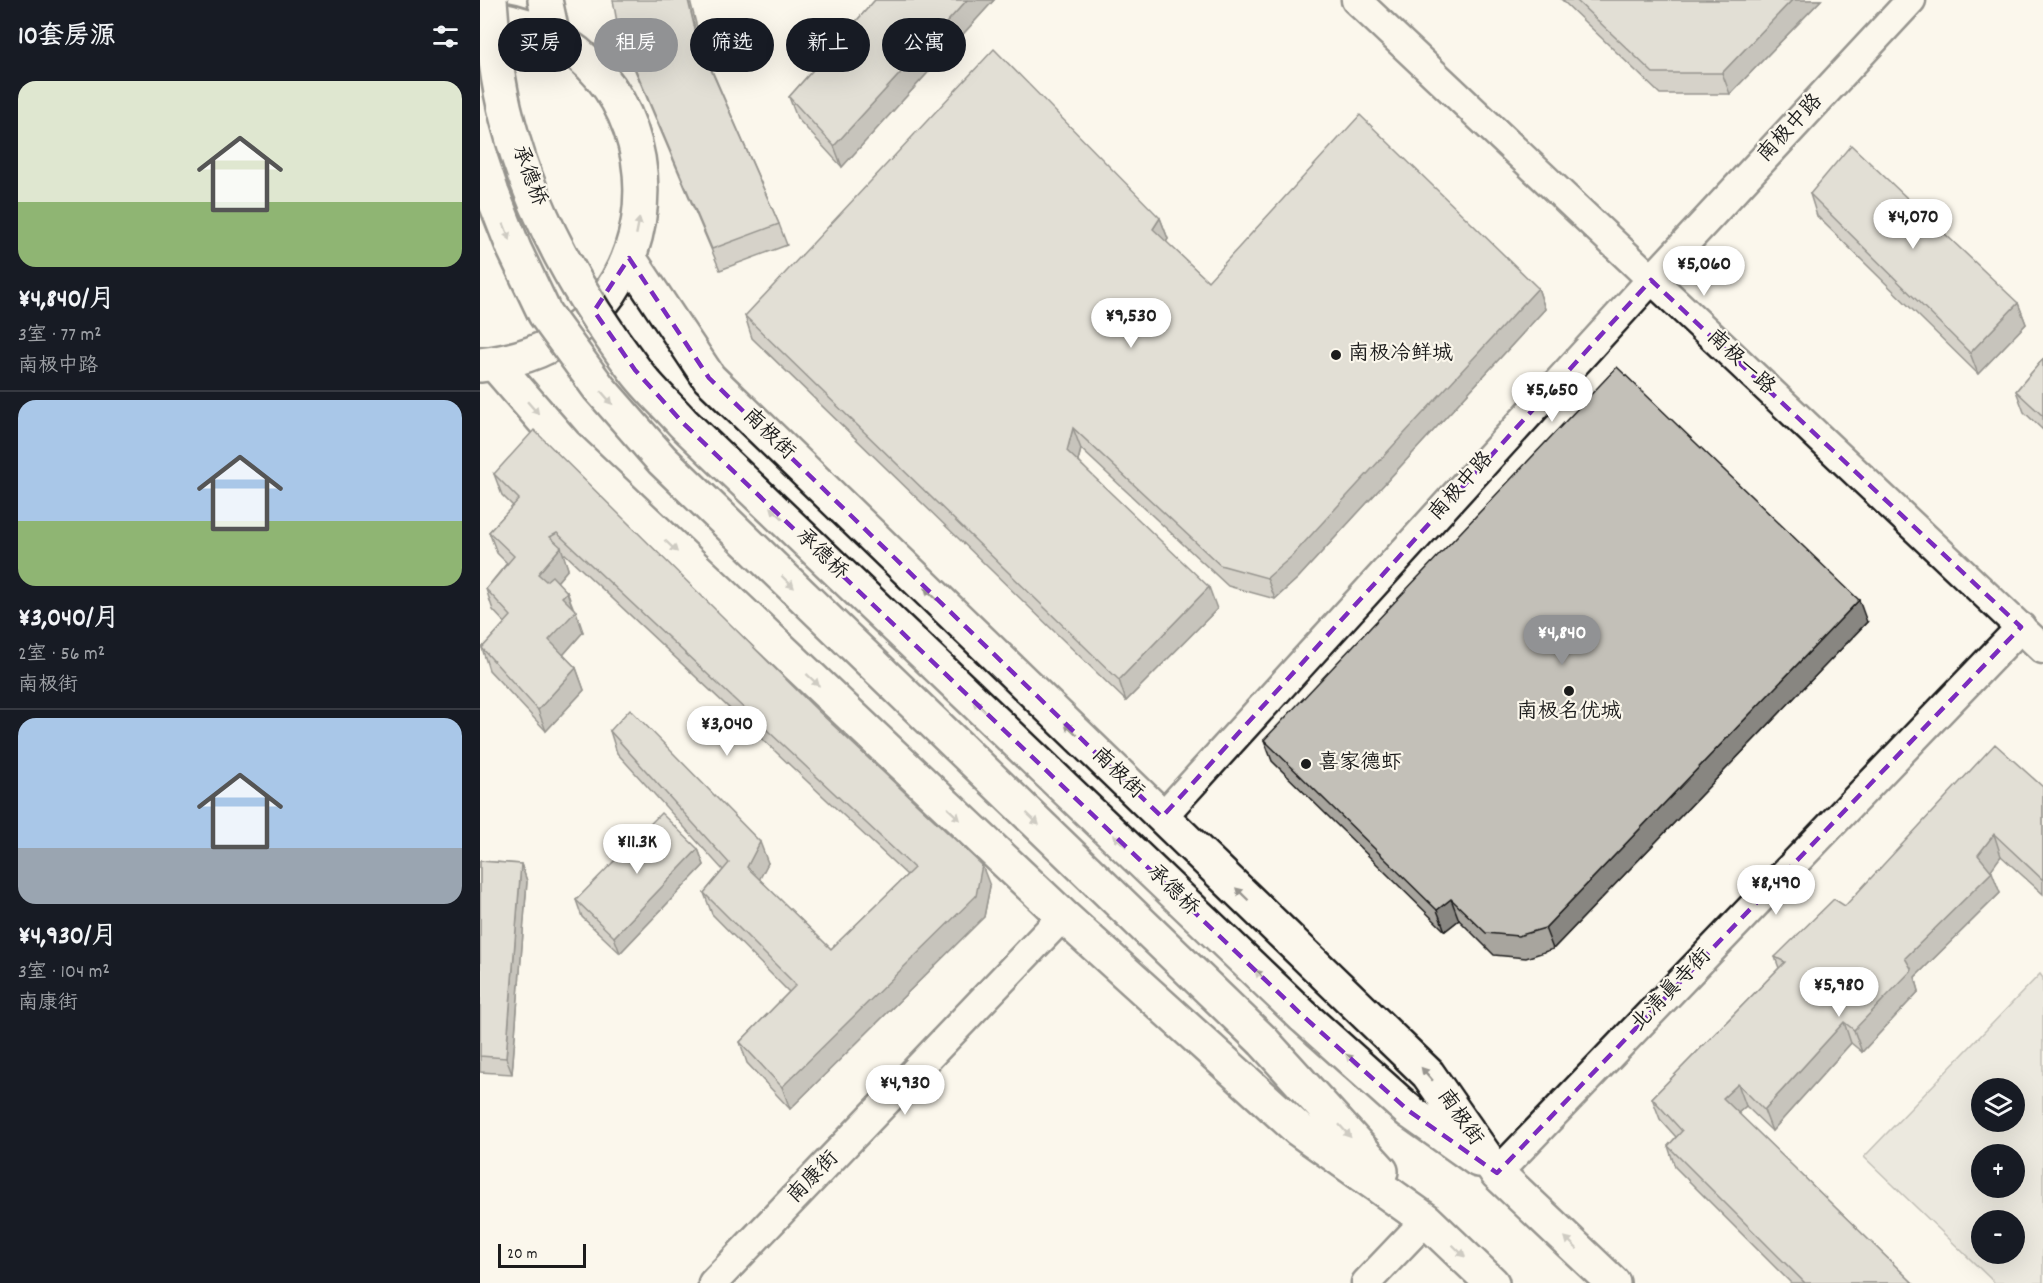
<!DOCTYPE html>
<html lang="zh">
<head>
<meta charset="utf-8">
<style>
  body { margin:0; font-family:Dekko,"LXGW WenKai TC",sans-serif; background:#242831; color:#f1f3f6; height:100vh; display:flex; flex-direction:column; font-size:22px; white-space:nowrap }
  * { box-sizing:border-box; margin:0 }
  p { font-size:20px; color:#9ea1a6 }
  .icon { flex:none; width:33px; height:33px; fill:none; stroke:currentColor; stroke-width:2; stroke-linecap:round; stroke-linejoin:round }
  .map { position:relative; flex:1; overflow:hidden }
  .side { display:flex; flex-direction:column; background:#171b24; width:480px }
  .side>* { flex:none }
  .top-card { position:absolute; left:18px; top:18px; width:570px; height:54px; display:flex; gap:12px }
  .buttons { position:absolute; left:1491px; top:1078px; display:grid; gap:12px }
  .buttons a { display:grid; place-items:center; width:54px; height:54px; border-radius:50%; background:#171b24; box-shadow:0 6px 24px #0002; font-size:30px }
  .scale { position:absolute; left:18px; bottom:15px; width:88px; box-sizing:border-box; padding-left:6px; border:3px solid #1c1c1c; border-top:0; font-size:16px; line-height:21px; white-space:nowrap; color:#1c1c1c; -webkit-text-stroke:4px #fbf7ec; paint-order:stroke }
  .price { position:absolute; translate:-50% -51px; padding:0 14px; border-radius:21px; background:#fff; color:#222; font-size:20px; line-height:39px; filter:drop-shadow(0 2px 3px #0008) }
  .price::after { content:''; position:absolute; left:50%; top:36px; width:18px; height:14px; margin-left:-9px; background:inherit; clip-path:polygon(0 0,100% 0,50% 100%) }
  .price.current { background:#919294; color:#fff }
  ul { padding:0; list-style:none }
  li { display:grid; align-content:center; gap:12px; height:318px; padding:0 18px }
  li+li { border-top:2px solid #363941 }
  li span { display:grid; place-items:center; height:186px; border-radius:18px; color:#555 }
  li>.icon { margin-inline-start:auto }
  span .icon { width:108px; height:108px; fill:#fffc; stroke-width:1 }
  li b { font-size:26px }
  h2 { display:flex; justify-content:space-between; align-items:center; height:72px; padding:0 18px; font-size:26px }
  .tag { padding:0 21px; border-radius:27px; background:#171b24; box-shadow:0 6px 24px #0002; font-size:21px; line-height:54px }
  .tag.current { background:#919294; color:#fff }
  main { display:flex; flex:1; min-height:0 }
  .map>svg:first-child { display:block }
  .green { fill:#dad7ce; stroke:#7b7a75; stroke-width:1.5; fill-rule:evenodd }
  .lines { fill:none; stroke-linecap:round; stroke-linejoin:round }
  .tertiary-casing { stroke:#1c1c1c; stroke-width:33 }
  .trunk-casing { stroke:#1c1c1c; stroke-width:38 }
  .tertiary { stroke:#fbf7ec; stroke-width:28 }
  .trunk { stroke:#fbf7ec; stroke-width:33 }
  .trunk-bridge-casing { stroke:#1c1c1c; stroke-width:38; stroke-linecap:butt }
  .trunk-bridge { stroke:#fbf7ec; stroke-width:33 }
  .wall { fill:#a8a59e; stroke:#1c1c1c; stroke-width:1.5 }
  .shaded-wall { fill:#888681; stroke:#1c1c1c; stroke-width:1.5 }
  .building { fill:#c3c0b8; stroke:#1c1c1c; stroke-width:1.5 }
  .oneway { fill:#97948e }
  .marked { fill:none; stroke:#7b2cbf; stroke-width:4.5; stroke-dasharray:12 8; stroke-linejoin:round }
  .poi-dot { fill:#1c1c1c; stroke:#fbf7ec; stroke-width:2 }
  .labels { text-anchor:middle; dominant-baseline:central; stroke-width:4.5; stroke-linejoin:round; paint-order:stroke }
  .street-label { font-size:21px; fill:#1c1c1c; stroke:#fbf7ec }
  .poi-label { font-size:21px; fill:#1c1c1c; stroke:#fbf7ec; text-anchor:start }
</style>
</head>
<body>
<main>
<section class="side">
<h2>10套房源<svg class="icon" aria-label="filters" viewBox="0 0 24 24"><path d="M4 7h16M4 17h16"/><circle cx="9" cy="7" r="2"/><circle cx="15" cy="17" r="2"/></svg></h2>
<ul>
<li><span style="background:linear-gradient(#dfe7d0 65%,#8fb573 0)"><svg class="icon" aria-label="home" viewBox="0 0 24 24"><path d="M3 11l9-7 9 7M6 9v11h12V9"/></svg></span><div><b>¥4,840/月</b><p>3室 · 77 m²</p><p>南极中路</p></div></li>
<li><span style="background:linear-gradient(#a9c7e8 65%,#8fb573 0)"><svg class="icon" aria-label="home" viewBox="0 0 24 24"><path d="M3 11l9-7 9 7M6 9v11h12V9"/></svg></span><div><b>¥3,040/月</b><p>2室 · 56 m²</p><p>南极街</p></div></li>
<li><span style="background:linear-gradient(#a9c7e8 70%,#9aa5b1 0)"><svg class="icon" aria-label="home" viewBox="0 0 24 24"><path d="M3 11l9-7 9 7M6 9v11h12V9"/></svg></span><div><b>¥4,930/月</b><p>3室 · 104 m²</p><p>南康街</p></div></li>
</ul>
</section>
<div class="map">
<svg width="1563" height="1283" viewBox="0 0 1563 1283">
  <rect width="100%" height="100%" fill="#fbf7ec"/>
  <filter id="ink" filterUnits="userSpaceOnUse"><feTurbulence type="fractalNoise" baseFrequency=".0167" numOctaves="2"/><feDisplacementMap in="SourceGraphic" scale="12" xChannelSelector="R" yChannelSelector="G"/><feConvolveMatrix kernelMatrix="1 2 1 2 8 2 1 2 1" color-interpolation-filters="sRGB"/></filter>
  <g filter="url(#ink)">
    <path class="green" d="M1560 974 1563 978V1283H1515L1384 1157ZM1502 1089H1534V1122H1502ZM1502 1155H1534V1188H1502ZM1502 1221H1534V1254H1502Z"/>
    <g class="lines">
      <g class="tertiary-casing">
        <g id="tertiary">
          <polyline points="876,0 1563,649"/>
          <polyline points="682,817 1171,280 1431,0"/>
          <polyline points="1017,1173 1541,627"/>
          <polyline points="233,1283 583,916"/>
          <polyline points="886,1283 946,1220"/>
        </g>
      </g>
      <g class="trunk-casing">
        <g id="trunk">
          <polyline points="65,0 73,37"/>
          <path d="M0 16C213 35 216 344 0 365"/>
          <polyline points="149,258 229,378 948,1074 1017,1173 1133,1283"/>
          <polyline points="15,364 85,445 583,916 818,1129 946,1220 1012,1283"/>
          <polyline points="823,1016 929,1111 998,1160"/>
          <polyline points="783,1041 901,1171"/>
        </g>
      </g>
      <use href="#tertiary" class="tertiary"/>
      <use href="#trunk" class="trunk"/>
      <g class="trunk-bridge-casing">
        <g id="trunk-bridge">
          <path d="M10 0C13 41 17 82 28 122 51 211 99 296 154 369 168 388 187 405 203 423L823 1016"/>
          <polyline points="0,157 12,193 34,249 65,314 119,388 182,460 783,1041"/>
        </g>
      </g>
      <use href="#trunk-bridge" class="trunk-bridge"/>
    </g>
    <g class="wall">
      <polygon points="395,0 514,0 362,167 317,118 309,97"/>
      <polygon points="1082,0 1341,0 1250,94 1180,94"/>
      <polygon points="138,28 223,50 299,224 307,245 240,270 146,49"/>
      <polygon points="1330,194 1538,303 1546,324 1498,374 1337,216"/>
      <polygon points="680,218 688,239 686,242 728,281 1058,288 1065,309 818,578 795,599 748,586 601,449 598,461 737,609 646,701 272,338 265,316"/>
      <polygon points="1563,359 1563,430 1544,412 1536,391"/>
      <polygon points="14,474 510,886 504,917 310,1109 267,1063 260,1042 309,992 232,914 224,893 243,870 137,753 130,731 288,863 279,879 351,949 427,875 85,554 83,555 88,569 77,582 87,592 103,632 83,655 96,668 104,690 66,731 9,670 2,648 25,623 13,610 6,589 27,563 17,553 9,532 33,506 22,495"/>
      <polygon points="1387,622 1073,949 1046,958 1014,955 979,920 965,931 792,761 784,740"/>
      <polygon points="1563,787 1563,894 1521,856 1510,870 1520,893 1435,977 1439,991 1382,1052 1371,1043 1292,1131 1266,1106 1258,1113 1433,1283 1311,1283 1195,1167 1188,1146 1196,1137 1180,1119 1172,1098 1299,968 1295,957 1365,906"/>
      <polygon points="218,849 224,865 140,953 102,917 96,900"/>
      <polygon points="0,861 41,864 47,881 32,1074 0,1072"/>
    </g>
    <g class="shaded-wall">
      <polygon points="208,0 210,0 225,59 217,38"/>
      <polygon points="487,0 514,0 362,167 354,146"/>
      <polygon points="1312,0 1341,0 1250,94 1242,73"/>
      <polygon points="680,218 688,239 681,251 673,229"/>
      <polygon points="1058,288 1065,309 818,578 795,599 787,578"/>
      <polygon points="1538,303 1546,324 1498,374 1490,353"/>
      <polygon points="593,428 601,449 595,472 587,451"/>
      <polygon points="81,547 88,569 65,596 58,574"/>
      <polygon points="729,587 737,609 646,701 639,680"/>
      <polygon points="87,592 94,612 96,611 103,632 77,662 69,640 82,597"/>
      <polygon points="1379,600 1387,622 1073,949 1065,928"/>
      <polygon points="96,668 104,690 66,731 58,710"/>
      <polygon points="1514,834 1521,856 1506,877 1498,855"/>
      <polygon points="280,842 288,863 275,888 267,867"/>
      <polygon points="218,849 224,865 140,953 134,937"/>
      <polygon points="41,864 47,881 32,1074 26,1058"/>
      <polygon points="502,865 510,886 504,917 310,1109 302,1087"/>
      <polygon points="1512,872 1520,893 1435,977 1439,991 1382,1052 1374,1030 1425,958"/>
      <polygon points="971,899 979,920 965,931 957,910"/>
      <polygon points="1364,1022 1371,1043 1292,1131 1284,1110"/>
      <polygon points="1258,1084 1266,1106 1251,1119 1243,1098"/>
    </g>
    <g class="building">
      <polygon points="133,0 208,0 217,38 299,224 232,249 138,28"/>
      <polygon points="395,0 487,0 354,146 309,97"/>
      <polygon points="1096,0 1312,0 1242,73 1173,73"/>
      <polygon points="514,49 680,218 673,229 728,281 880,115 1058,288 811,557 787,578 740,565 593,428 587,451 729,587 639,680 265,316"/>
      <polygon points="1371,145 1538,303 1490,353 1330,194"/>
      <polygon points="1563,359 1563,416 1536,391"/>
      <polygon points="1137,367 1379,600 1065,928 1038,936 1006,933 971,899 957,910 784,740"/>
      <polygon points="54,430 337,710 502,865 496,896 302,1087 260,1042 316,985 224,893 249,863 130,731 150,709 280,842 267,867 351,949 434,868 77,533 70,537 81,547 58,574 66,581 72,576 87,592 82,597 96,611 69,640 96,668 58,710 2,648 31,616 6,589 34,556 9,532 39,499 14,474"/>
      <polygon points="1515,744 1563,787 1563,880 1514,834 1498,855 1512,872 1425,958 1432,970 1374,1030 1364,1022 1284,1110 1258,1084 1243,1098 1433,1283 1325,1283 1188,1146 1202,1131 1172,1098 1305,962 1295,957 1354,899 1365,906"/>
      <polygon points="181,813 218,849 134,937 96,900"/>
      <polygon points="0,861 41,864 26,1058 0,1056"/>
    </g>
    <defs><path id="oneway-solid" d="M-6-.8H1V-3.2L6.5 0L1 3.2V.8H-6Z" transform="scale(1.5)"/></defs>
    <g class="oneway">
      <use href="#oneway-solid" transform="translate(158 226) rotate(-79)"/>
      <use href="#oneway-solid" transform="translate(27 232) rotate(68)"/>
      <use href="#oneway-solid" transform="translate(127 398) rotate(49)"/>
      <use href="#oneway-solid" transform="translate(53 408) rotate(49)"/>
      <use href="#oneway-solid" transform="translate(297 513) rotate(-136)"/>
      <use href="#oneway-solid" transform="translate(191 546) rotate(43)"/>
      <use href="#oneway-solid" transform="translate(308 582) rotate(44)"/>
      <use href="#oneway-solid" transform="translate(451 594) rotate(-136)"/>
      <use href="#oneway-solid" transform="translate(333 680) rotate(43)"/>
      <use href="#oneway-solid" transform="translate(499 706) rotate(-136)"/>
      <use href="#oneway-solid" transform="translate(591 729) rotate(-136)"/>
      <use href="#oneway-solid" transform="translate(474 814) rotate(43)"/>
      <use href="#oneway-solid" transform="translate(553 819) rotate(44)"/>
      <use href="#oneway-solid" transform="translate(640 841) rotate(-136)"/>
      <use href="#oneway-solid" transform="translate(762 894) rotate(-136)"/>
      <use href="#oneway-solid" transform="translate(781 976) rotate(-136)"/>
      <use href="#oneway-solid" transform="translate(872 1060) rotate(-138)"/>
      <use href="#oneway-solid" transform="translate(947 1074) rotate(-131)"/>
      <use href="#oneway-solid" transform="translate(865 1131) rotate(48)"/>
      <use href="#oneway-solid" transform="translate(1091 1243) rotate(-136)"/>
      <use href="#oneway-solid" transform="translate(979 1251) rotate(44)"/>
    </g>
  </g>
  <path d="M0 0H1563V1283H0ZM149 258 229 378 682 817 1171 280 1541 627 1017 1173 929 1111 823 1016 203 423 155 370 114 311Z" fill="#fbf7ec" fill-opacity=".55" fill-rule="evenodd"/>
  <path class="marked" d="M149 258 229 378 682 817 1171 280 1541 627 1017 1173 929 1111 823 1016 203 423 155 370 114 311Z"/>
  <g class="poi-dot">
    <circle cx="856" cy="355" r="6"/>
    <circle cx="1089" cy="691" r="6"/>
    <circle cx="826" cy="764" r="6"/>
  </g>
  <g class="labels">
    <g class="street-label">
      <text transform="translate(1311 129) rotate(-47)">南极中路</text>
      <text transform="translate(48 176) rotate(69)">承德桥</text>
      <text transform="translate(1260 363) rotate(43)">南极一路</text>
      <text transform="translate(288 435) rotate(44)">南极街</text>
      <text transform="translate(982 487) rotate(-48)">南极中路</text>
      <text transform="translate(341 555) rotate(44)">承德桥</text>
      <text transform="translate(637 774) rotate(44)">南极街</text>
      <text transform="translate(692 891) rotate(44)">承德桥</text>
      <text transform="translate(1192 991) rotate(-46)">北清真寺街</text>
      <text transform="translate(979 1118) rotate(55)">南极街</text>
      <text transform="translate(334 1178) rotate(-46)">南康街</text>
    </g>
    <g class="poi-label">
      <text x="868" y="355">南极冷鲜城</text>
      <text x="1089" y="713" text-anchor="middle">南极名优城</text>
      <text x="838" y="764">喜家德虾</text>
    </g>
  </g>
</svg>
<div class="buttons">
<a><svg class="icon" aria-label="layers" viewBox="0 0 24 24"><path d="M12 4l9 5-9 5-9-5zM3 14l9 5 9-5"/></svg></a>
<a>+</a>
<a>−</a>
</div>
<div class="scale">20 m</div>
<b class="price" style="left:1433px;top:250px">¥4,070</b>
<b class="price" style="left:1224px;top:297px">¥5,060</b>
<b class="price" style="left:651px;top:349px">¥9,530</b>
<b class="price" style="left:1072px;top:423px">¥5,650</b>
<b class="price current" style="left:1082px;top:666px">¥4,840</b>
<b class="price" style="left:247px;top:757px">¥3,040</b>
<b class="price" style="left:157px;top:875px">¥11.3K</b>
<b class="price" style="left:1296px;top:916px">¥8,490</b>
<b class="price" style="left:1359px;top:1018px">¥5,980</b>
<b class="price" style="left:425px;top:1116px">¥4,930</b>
<div class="top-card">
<a class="tag">买房</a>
<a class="tag current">租房</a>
<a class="tag">筛选</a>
<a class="tag">新上</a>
<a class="tag">公寓</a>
</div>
</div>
</main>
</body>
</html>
